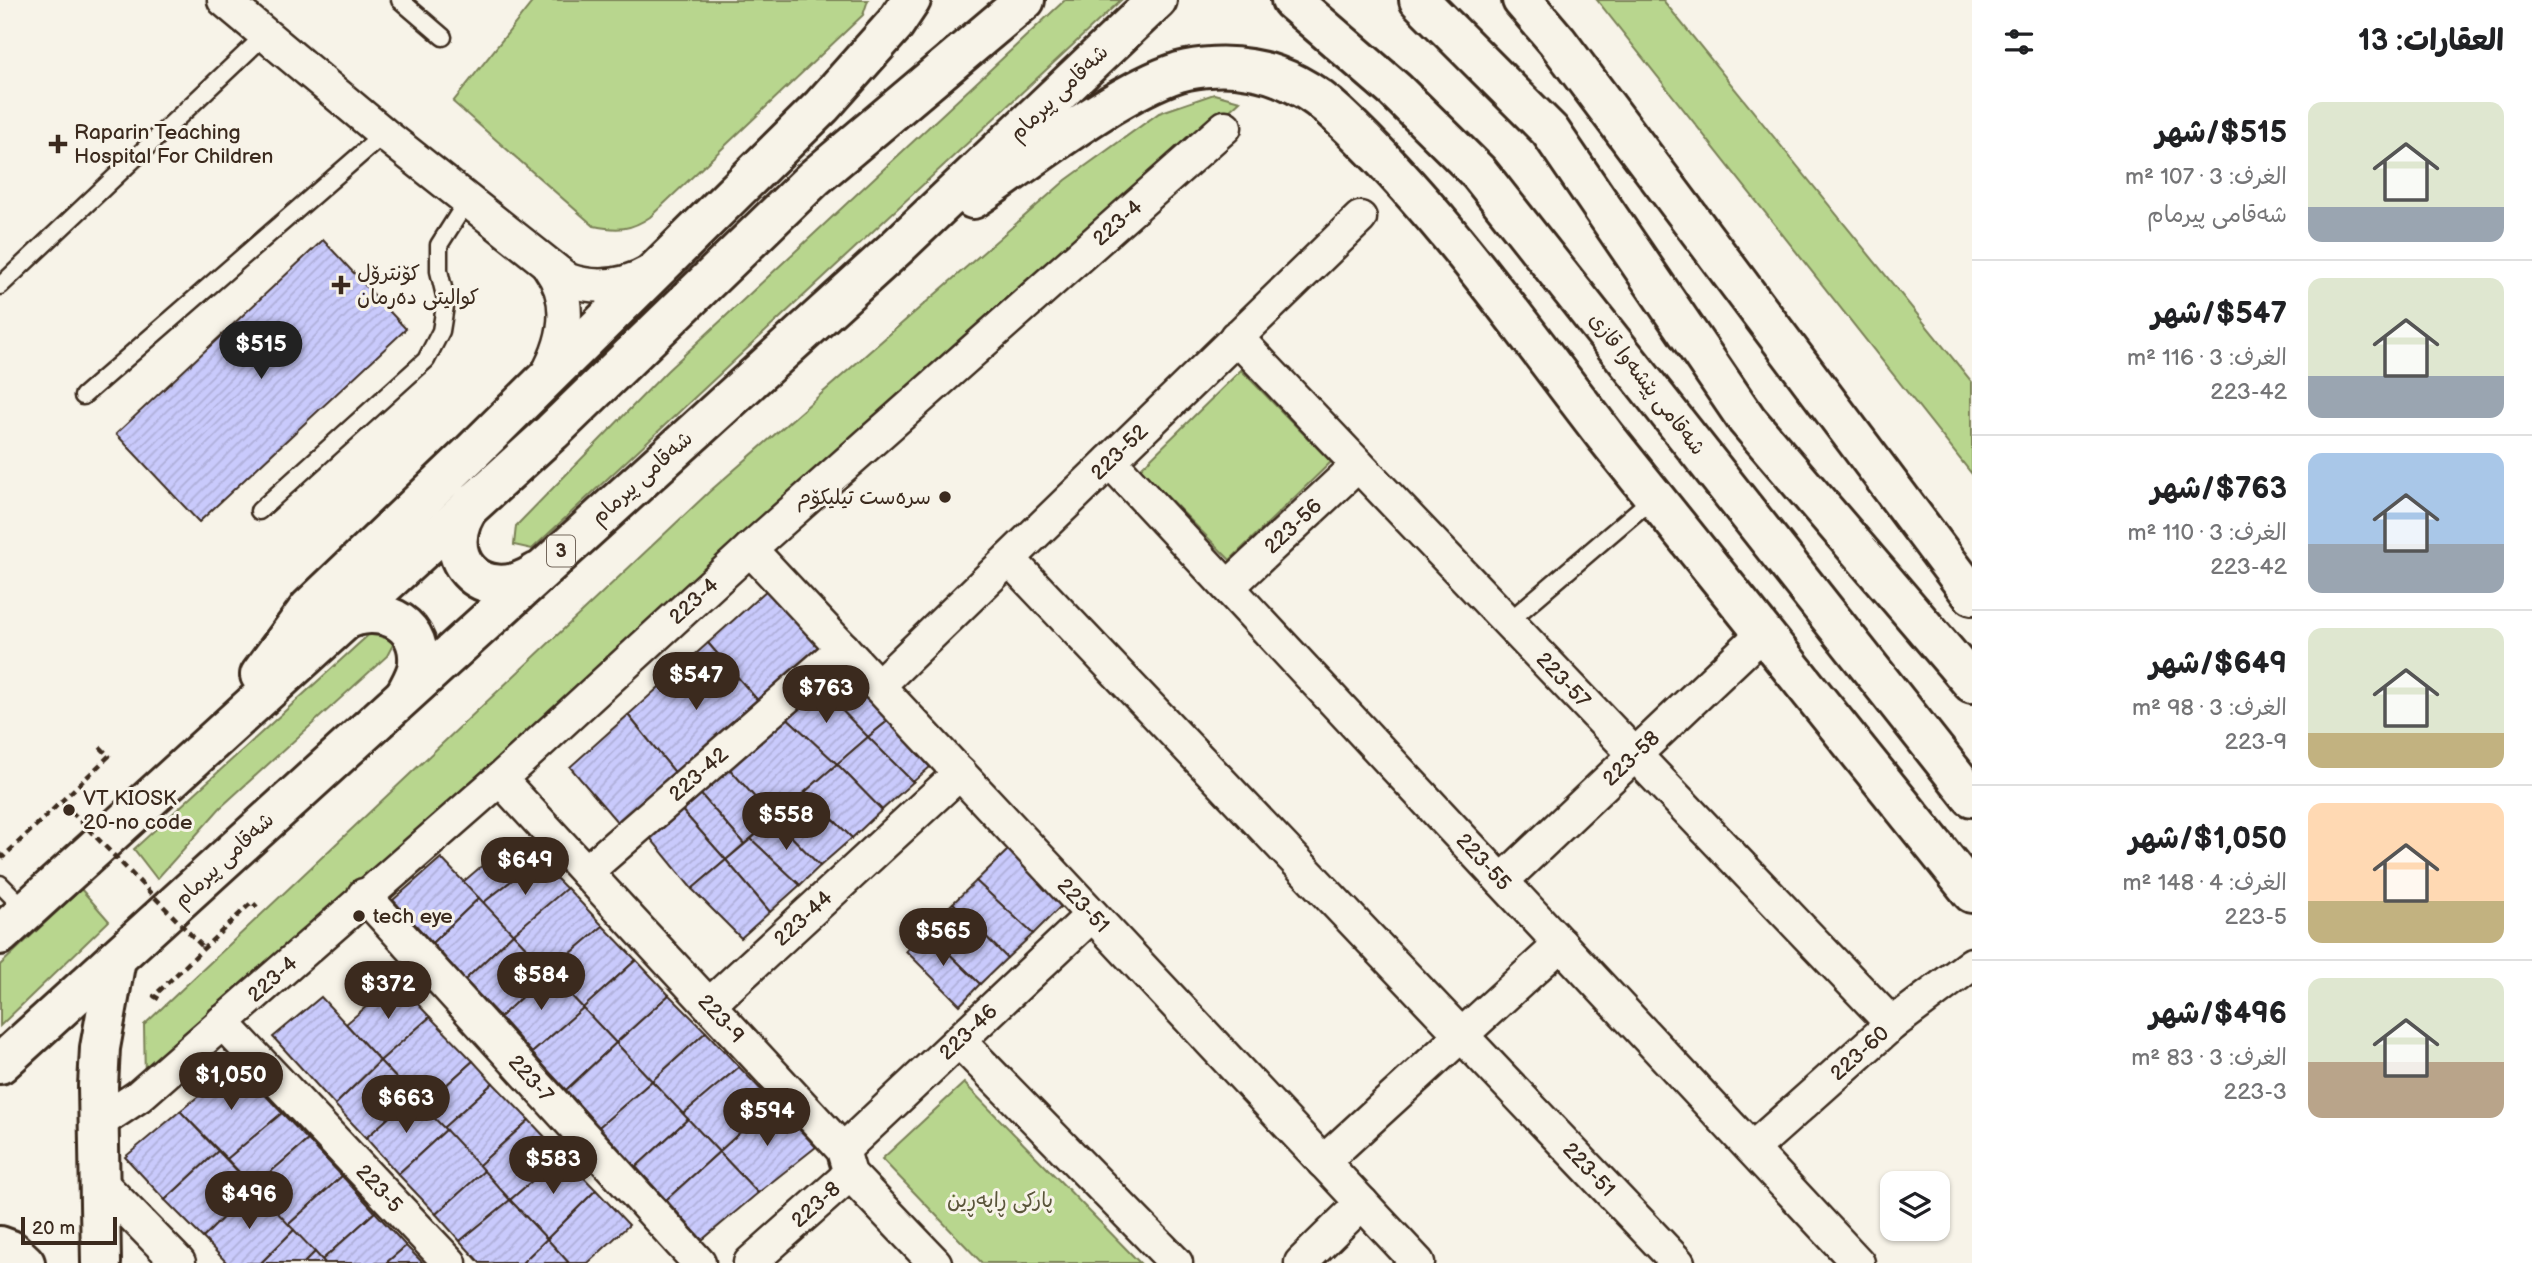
<!DOCTYPE html>
<html lang="ar">
<head>
<meta charset="utf-8">
<style>
  body { margin:0; font-family:"Balsamiq Sans","Playpen Sans Arabic",sans-serif; background:#f6f6f6; color:#202124; direction:rtl; height:100vh; display:flex; flex-direction:column; font-size:26px; white-space:nowrap }
  * { box-sizing:border-box; margin:0 }
  p { font-size:23px; color:#757577 }
  .icon { flex:none; width:38px; height:38px; fill:none; stroke:currentColor; stroke-width:2; stroke-linecap:round; stroke-linejoin:round }
  .map { position:relative; flex:1; overflow:hidden; direction:ltr }
  .panel { display:flex; flex-direction:column; background:#fff; width:560px }
  .panel>* { flex:none }
  .controls { position:absolute; left:1880px; top:1171px; display:grid; gap:14px }
  .controls a { display:grid; place-items:center; width:70px; height:70px; border-radius:14px; background:#fff; box-shadow:0 2px 5px #0004; font-size:35px }
  .scale { position:absolute; left:21px; bottom:18px; width:96px; box-sizing:border-box; padding-left:7px; border:4px solid #3b2a1e; border-top:0; font-size:19px; line-height:24px; white-space:nowrap; color:#3b2a1e; -webkit-text-stroke:5px #f7f3e8; paint-order:stroke }
  .price { position:absolute; translate:-50% -60px; padding:0 16px; border-radius:24px; background:#3b2a1e; color:#fff; font-size:23px; line-height:46px; filter:drop-shadow(0 2px 4px #0008) }
  .price::after { content:''; position:absolute; left:50%; top:42px; width:21px; height:16px; margin-left:-10px; background:inherit; clip-path:polygon(0 0,100% 0,50% 100%) }
  .price.current { background:#222; color:#fff }
  ul { padding:0; list-style:none }
  li { display:flex; align-items:center; gap:21px; height:175px; padding:0 28px }
  li+li { border-top:2px solid #e0e0e0 }
  li span { display:grid; place-items:center; flex:none; width:196px; height:140px; border-radius:14px; color:#555 }
  li>.icon { margin-inline-start:auto }
  span .icon { width:84px; height:84px; fill:#fffc; stroke-width:1 }
  li b { font-size:30px }
  h2 { display:flex; justify-content:space-between; align-items:center; height:84px; padding:0 28px; font-size:30px }
  main { display:flex; flex:1; min-height:0 }
  .map>svg:first-child { display:block }
  .green { fill:#b8d68e; stroke:#7a8056; stroke-width:2 }
  .building { fill:url(#building-hatch); stroke:#3b2a1e; stroke-width:2 }
  .lines { fill:none; stroke-linecap:round; stroke-linejoin:round }
  .service-casing { stroke:#3b2a1e; stroke-width:21 }
  .minor-casing { stroke:#3b2a1e; stroke-width:37 }
  .primary-casing { stroke:#3b2a1e; stroke-width:44 }
  .trunk-casing { stroke:#3b2a1e; stroke-width:44 }
  .path { stroke:#3b2a1e; stroke-width:4.5; stroke-dasharray:7 5; stroke-linecap:butt }
  .service { stroke:#f7f3e8; stroke-width:16 }
  .minor { stroke:#f7f3e8; stroke-width:32 }
  .primary { stroke:#f7f3e8; stroke-width:38 }
  .trunk { stroke:#f7f3e8; stroke-width:38 }
  .path-bridge { stroke:#3b2a1e; stroke-width:4.5; stroke-dasharray:7 5; stroke-linecap:butt }
  .poi-dot { fill:#3b2a1e; stroke:#f7f3e8; stroke-width:2.5 }
  .labels { text-anchor:middle; dominant-baseline:central; stroke-width:6; stroke-linejoin:round; paint-order:stroke }
  .shield { fill:#f7f3e8; stroke:#73665b; stroke-width:2 }
  .shield-label { font-size:19px; font-weight:bold; fill:#3b2a1e }
  .street-label { font-size:21px; fill:#3b2a1e; stroke:#f7f3e8 }
  .poi-label { font-size:21px; fill:#3b2a1e; stroke:#f7f3e8; text-anchor:start }
  .park-label { font-size:21px; fill:#5a553a; stroke:#f7f3e8 }
</style>
</head>
<body>
<main>
<section class="panel">
<h2>العقارات: 13<svg class="icon" aria-label="filters" viewBox="0 0 24 24"><path d="M4 7h16M4 17h16"/><circle cx="9" cy="7" r="2"/><circle cx="15" cy="17" r="2"/></svg></h2>
<ul>
<li><span style="background:linear-gradient(#dfe7d0 75%,#9aa5b1 0)"><svg class="icon" aria-label="home" viewBox="0 0 24 24"><path d="M3 11l9-7 9 7M6 9v11h12V9"/></svg></span><div><b>$515/شهر</b><p>الغرف: 3 · 107 m²</p><p>شەقامی پیرمام</p></div></li>
<li><span style="background:linear-gradient(#dfe7d0 70%,#9aa5b1 0)"><svg class="icon" aria-label="home" viewBox="0 0 24 24"><path d="M3 11l9-7 9 7M6 9v11h12V9"/></svg></span><div><b>$547/شهر</b><p>الغرف: 3 · 116 m²</p><p>223-42</p></div></li>
<li><span style="background:linear-gradient(#a9c7e8 65%,#9aa5b1 0)"><svg class="icon" aria-label="home" viewBox="0 0 24 24"><path d="M3 11l9-7 9 7M6 9v11h12V9"/></svg></span><div><b>$763/شهر</b><p>الغرف: 3 · 110 m²</p><p>223-42</p></div></li>
<li><span style="background:linear-gradient(#dfe7d0 75%,#c2b280 0)"><svg class="icon" aria-label="home" viewBox="0 0 24 24"><path d="M3 11l9-7 9 7M6 9v11h12V9"/></svg></span><div><b>$649/شهر</b><p>الغرف: 3 · 98 m²</p><p>223-9</p></div></li>
<li><span style="background:linear-gradient(#ffd9b3 70%,#c2b280 0)"><svg class="icon" aria-label="home" viewBox="0 0 24 24"><path d="M3 11l9-7 9 7M6 9v11h12V9"/></svg></span><div><b>$1,050/شهر</b><p>الغرف: 4 · 148 m²</p><p>223-5</p></div></li>
<li><span style="background:linear-gradient(#dfe7d0 60%,#b9a48a 0)"><svg class="icon" aria-label="home" viewBox="0 0 24 24"><path d="M3 11l9-7 9 7M6 9v11h12V9"/></svg></span><div><b>$496/شهر</b><p>الغرف: 3 · 83 m²</p><p>223-3</p></div></li>
</ul>
</section>
<div class="map">
<svg width="1972" height="1263" viewBox="0 0 1972 1263">
  <defs>
    <pattern id="building-hatch" width="6" height="6" patternUnits="userSpaceOnUse" patternTransform="scale(1.75)"><rect width="6" height="6" fill="#c9cafc"/><path d="M-1 1l2-2M0 6l6-6M5 7l2-2" fill="none" stroke="#aeaed8"/></pattern>
  </defs>
  <rect width="100%" height="100%" fill="#f7f3e8"/>
  <filter id="ink" filterUnits="userSpaceOnUse"><feTurbulence type="fractalNoise" baseFrequency=".0143" numOctaves="2"/><feDisplacementMap in="SourceGraphic" scale="14" xChannelSelector="R" yChannelSelector="G"/><feConvolveMatrix kernelMatrix="1 2 1 2 8 2 1 2 1" color-interpolation-filters="sRGB"/></filter>
  <g filter="url(#ink)">
    <g class="green">
      <path d="M534 0H868L863 15 650 217C631 230 618 231 594 226L453 102Z"/>
      <polygon points="1065,0 1121,0 532,549 514,545 516,526 667,371"/>
      <polygon points="1597,0 1663,0 1972,382 1972,474"/>
      <polygon points="1214,94 1240,101 738,560 529,739 488,766 145,1080 144,1025 709,492 1066,180 1159,113"/>
      <polygon points="1241,370 1331,462 1230,560 1140,469"/>
      <polygon points="376,628 397,637 387,656 220,808 157,879 134,849"/>
      <polygon points="81,889 109,921 0,1026 0,965"/>
      <polygon points="964,1083 1140,1263 982,1263 882,1159"/>
    </g>
    <g class="building">
      <polygon points="323,240 406,329 199,522 116,434"/>
      <polygon points="768,589 830,655 766,710 708,643"/>
      <polygon points="708,643 766,710 682,781 628,715"/>
      <polygon points="841,665 889,720 868,737 817,685"/>
      <polygon points="817,685 868,737 837,764 783,714"/>
      <polygon points="783,714 837,764 774,819 726,765"/>
      <polygon points="628,715 682,781 624,830 570,767"/>
      <polygon points="889,720 930,767 913,782 868,737"/>
      <polygon points="868,737 913,782 882,810 837,764"/>
      <polygon points="837,764 882,810 852,838 805,792"/>
      <polygon points="726,765 774,819 744,844 697,790"/>
      <polygon points="697,790 744,844 726,860 679,807"/>
      <polygon points="805,792 852,838 820,866 774,819"/>
      <polygon points="679,807 726,860 692,889 647,834"/>
      <polygon points="774,819 820,866 800,885 751,839"/>
      <polygon points="751,839 800,885 770,912 726,860"/>
      <polygon points="1009,849 1063,904 1033,934 976,881"/>
      <polygon points="492,857 515,878 483,903 463,882"/>
      <polygon points="441,858 479,898 432,943 393,900"/>
      <polygon points="538,860 568,890 513,934 483,903"/>
      <polygon points="726,860 770,912 741,938 692,889"/>
      <polygon points="976,881 1033,934 1007,958 953,903"/>
      <polygon points="567,888 603,926 549,972 513,934"/>
      <polygon points="479,898 513,934 465,980 432,943"/>
      <polygon points="953,903 1007,958 980,984 925,930"/>
      <polygon points="603,926 636,960 583,1008 549,972"/>
      <polygon points="925,930 980,984 960,1005 906,951"/>
      <polygon points="513,934 549,972 500,1017 465,980"/>
      <polygon points="636,960 669,995 616,1043 583,1008"/>
      <polygon points="549,972 583,1008 532,1053 500,1017"/>
      <polygon points="396,981 430,1017 380,1061 346,1024"/>
      <polygon points="669,995 706,1032 652,1081 616,1043"/>
      <polygon points="321,997 380,1061 335,1105 273,1037"/>
      <polygon points="583,1008 616,1043 566,1090 532,1053"/>
      <polygon points="430,1017 473,1061 423,1106 380,1061"/>
      <polygon points="706,1032 739,1067 683,1114 652,1081"/>
      <polygon points="616,1043 652,1081 599,1127 566,1090"/>
      <polygon points="380,1061 413,1096 366,1138 335,1105"/>
      <polygon points="473,1061 493,1083 443,1128 423,1106"/>
      <polygon points="237,1065 282,1113 227,1159 180,1111"/>
      <polygon points="739,1067 773,1102 719,1152 683,1114"/>
      <polygon points="652,1081 688,1119 636,1167 599,1127"/>
      <polygon points="493,1083 529,1120 478,1166 443,1128"/>
      <polygon points="413,1096 446,1130 398,1174 366,1138"/>
      <polygon points="773,1102 816,1147 758,1193 719,1152"/>
      <polygon points="180,1111 218,1151 165,1200 125,1157"/>
      <polygon points="282,1113 308,1140 253,1187 227,1159"/>
      <polygon points="688,1119 719,1152 666,1200 636,1167"/>
      <polygon points="529,1120 562,1155 510,1200 478,1166"/>
      <polygon points="446,1130 484,1171 436,1214 398,1174"/>
      <polygon points="308,1140 342,1176 288,1225 253,1187"/>
      <polygon points="218,1151 253,1187 203,1238 165,1200"/>
      <polygon points="719,1152 758,1193 702,1240 666,1200"/>
      <polygon points="562,1155 596,1190 547,1239 510,1200"/>
      <polygon points="484,1171 510,1200 460,1241 436,1214"/>
      <polygon points="342,1176 375,1212 322,1260 288,1225"/>
      <polygon points="253,1187 294,1230 261,1263 227,1263 203,1238"/>
      <polygon points="596,1190 629,1225 588,1263 569,1263 547,1239"/>
      <polygon points="510,1200 547,1239 522,1263 480,1263 460,1241"/>
      <polygon points="375,1212 406,1246 386,1263 325,1263 322,1260"/>
      <polygon points="294,1230 315,1252 304,1263 261,1263"/>
      <polygon points="547,1239 569,1263 522,1263"/>
      <polygon points="406,1246 423,1263 386,1263"/>
      <polygon points="315,1252 325,1263 304,1263"/>
    </g>
    <g class="lines">
      <g class="service-casing">
        <g id="service">
          <polyline points="400,0 443,37"/>
          <polyline points="0,286 264,36"/>
          <polyline points="83,396 384,134"/>
          <polyline points="259,511 426,360 441,331 446,300 439,271 439,245 467,201"/>
          <polyline points="1508,622 1654,497"/>
          <polyline points="0,884 27,911"/>
        </g>
      </g>
      <g class="minor-casing">
        <g id="minor">
          <path d="M224 0 384 134 568 280C597 290 625 286 651 271"/>
          <path id="s1" d="M1236 337 1892 1024"/>
          <path d="M546 376C566 340 574 301 549 267"/>
          <path id="s2" d="M1110 461 1858 1263"/>
          <path id="s3" d="M750 549 1418 1263"/>
          <path id="s4" d="M1009 559 1678 1263"/>
          <path id="s5" d="M1228 587 1358 465"/>
          <path id="s6" d="M878 686 1360 218"/>
          <path id="s7" d="M500 779 843 1150 850 1174 935 1263"/>
          <path id="s8" d="M586 872 843 648"/>
          <path id="s9" d="M1502 881 1761 635"/>
          <path id="s10" d="M364 895 699 1263"/>
          <path id="s11" d="M709 1005 960 773"/>
          <path id="s12" d="M222 1022 450 1263"/>
          <polyline points="960,1042 1176,1263"/>
          <path id="s13" d="M97 1124 139 1096 500 779 750 549 1225 127"/>
          <path id="s14" d="M1752 1149 1892 1024 1972 964"/>
          <path id="s15" d="M843 1150 1092 915"/>
          <polyline points="1323,1162 1561,944"/>
          <polyline points="99,1181 179,1263"/>
          <path id="s16" d="M750 1263 850 1174"/>
          <polyline points="1301,1263 1362,1203"/>
        </g>
      </g>
      <g class="primary-casing">
        <g id="primary">
          <polyline points="0,1246 11,1250 25,1263"/>
          <polyline points="101,1263 98,1086 100,1048 116,959"/>
        </g>
      </g>
      <g class="trunk-casing">
        <g id="trunk">
          <polyline points="1291,0 1395,90 1479,173 1972,797"/>
          <polyline points="1419,0 1550,131 1747,420 1972,683"/>
          <polyline points="1522,0 1557,41 1972,595"/>
          <path d="M973 199C1030 161 1116 92 1179 72 1200 66 1228 65 1250 69 1282 74 1313 91 1337 114 1439 209 1521 327 1606 437 1727 590 1849 742 1972 893"/>
          <path d="M472 503C432 555 482 609 536 573"/>
          <path d="M344 621C377 603 421 620 418 663 417 674 411 683 406 693"/>
          <polyline points="260,675 309,608 468,456 822,106 895,24 911,0"/>
          <polyline points="0,935 552,432 814,178 1025,0"/>
          <polyline points="0,1064 896,248 1157,0"/>
        </g>
      </g>
      <g class="path">
        <polyline points="0,854 3,857 109,756 99,746"/>
        <polyline points="159,999 154,996 252,902 257,907"/>
      </g>
      <use href="#service" class="service"/>
      <use href="#minor" class="minor"/>
      <use href="#primary" class="primary"/>
      <use href="#trunk" class="trunk"/>
      <polyline class="path-bridge" points="63,803 203,947"/>
    </g>
  </g>
  <g class="poi-dot">
    <path d="M54.5 133.5h7v7h7v7h-7v7h-7v-7h-7v-7h7z"/>
    <path d="M337.5 274.5h7v7h7v7h-7v7h-7v-7h-7v-7h7z"/>
    <circle cx="945" cy="497" r="7"/>
    <circle cx="69" cy="810" r="7"/>
    <circle cx="359" cy="916" r="7"/>
  </g>
  <g class="labels">
    <rect class="shield" x="547" y="535.5" width="28" height="31" rx="5"/>
    <g class="shield-label">
      <text x="561" y="551">3</text>
    </g>
    <g class="street-label">
      <text transform="translate(1059 93) rotate(-44)">شەقامی پیرمام</text>
      <text stroke="none"><textPath href="#s13" startOffset="1362">223-4</textPath></text>
      <text transform="translate(1647 384) rotate(52)">شەقامی پێشەوا قازی</text>
      <text stroke="none"><textPath href="#s6" startOffset="336">223-52</textPath></text>
      <text transform="translate(642 478) rotate(-42)">شەقامی پیرمام</text>
      <text stroke="none"><textPath href="#s5" startOffset="89">223-56</textPath></text>
      <text stroke="none"><textPath href="#s13" startOffset="794">223-4</textPath></text>
      <text stroke="none"><textPath href="#s1" startOffset="474">223-57</textPath></text>
      <text stroke="none"><textPath href="#s9" startOffset="178">223-58</textPath></text>
      <text stroke="none"><textPath href="#s8" startOffset="149">223-42</textPath></text>
      <text transform="translate(224 860) rotate(-43)">شەقامی پیرمام</text>
      <text stroke="none"><textPath href="#s2" startOffset="548">223-55</textPath></text>
      <text stroke="none"><textPath href="#s3" startOffset="488">223-51</textPath></text>
      <text stroke="none"><textPath href="#s11" startOffset="128">223-44</textPath></text>
      <text stroke="none"><textPath href="#s13" startOffset="228">223-4</textPath></text>
      <text stroke="none"><textPath href="#s7" startOffset="326">223-9</textPath></text>
      <text stroke="none"><textPath href="#s15" startOffset="172">223-46</textPath></text>
      <text stroke="none"><textPath href="#s14" startOffset="144">223-60</textPath></text>
      <text stroke="none"><textPath href="#s10" startOffset="248">223-7</textPath></text>
      <text stroke="none"><textPath href="#s4" startOffset="842">223-51</textPath></text>
      <text stroke="none"><textPath href="#s12" startOffset="229">223-5</textPath></text>
      <text stroke="none"><textPath href="#s16" startOffset="88">223-8</textPath></text>
    </g>
    <g class="poi-label">
      <text x="74" y="132">Raparin Teaching<tspan x="74" dy="24">Hospital For Children</tspan></text>
      <text x="357" y="273">کۆنترۆل<tspan x="357" dy="24">کوالیتی دەرمان</tspan></text>
      <text x="931" y="497" text-anchor="end">سره‌ست تیلیکۆم</text>
      <text x="83" y="798">VT KIOSK<tspan x="83" dy="24">20-no code</tspan></text>
      <text x="373" y="916">tech eye</text>
    </g>
    <g class="park-label">
      <text x="1000" y="1200">پارکی ڕاپەڕین</text>
    </g>
  </g>
</svg>
<div class="controls">
<a><svg class="icon" aria-label="layers" viewBox="0 0 24 24"><path d="M12 4l9 5-9 5-9-5zM3 14l9 5 9-5"/></svg></a>
</div>
<div class="scale">20 m</div>
<b class="price current" style="left:261px;top:381px">$515</b>
<b class="price" style="left:696px;top:712px">$547</b>
<b class="price" style="left:826px;top:725px">$763</b>
<b class="price" style="left:786px;top:852px">$558</b>
<b class="price" style="left:525px;top:897px">$649</b>
<b class="price" style="left:943px;top:968px">$565</b>
<b class="price" style="left:541px;top:1012px">$584</b>
<b class="price" style="left:388px;top:1021px">$372</b>
<b class="price" style="left:231px;top:1112px">$1,050</b>
<b class="price" style="left:406px;top:1135px">$663</b>
<b class="price" style="left:767px;top:1148px">$594</b>
<b class="price" style="left:553px;top:1196px">$583</b>
<b class="price" style="left:249px;top:1231px">$496</b>
</div>
</main>
</body>
</html>
